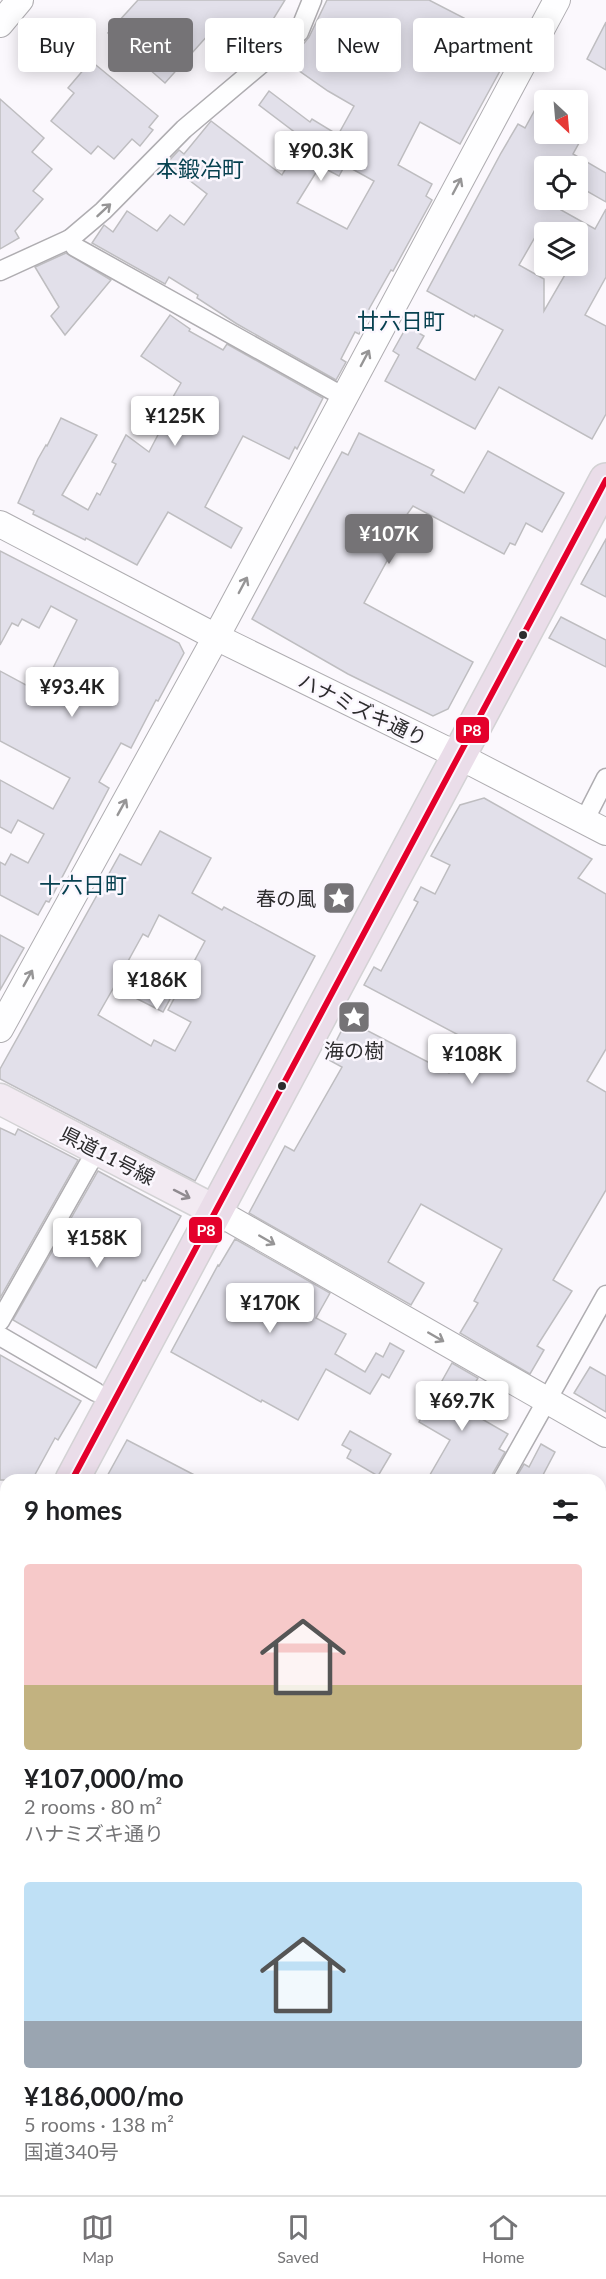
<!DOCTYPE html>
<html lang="en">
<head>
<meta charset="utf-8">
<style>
  body { margin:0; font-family:Lato,"Noto Sans JP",sans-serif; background:#f2f2f2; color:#202124; height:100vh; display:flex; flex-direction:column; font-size:22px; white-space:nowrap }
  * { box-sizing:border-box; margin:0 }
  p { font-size:20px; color:#757577 }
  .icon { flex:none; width:33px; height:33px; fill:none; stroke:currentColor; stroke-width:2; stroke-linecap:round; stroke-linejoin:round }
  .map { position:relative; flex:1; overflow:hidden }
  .sheet { position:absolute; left:0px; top:1474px; width:606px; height:722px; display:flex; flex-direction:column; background:#fff; border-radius:18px 18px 0 0; box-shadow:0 3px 15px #0003 }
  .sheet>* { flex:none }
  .banner { position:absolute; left:18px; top:18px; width:570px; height:54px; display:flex; gap:12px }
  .needle { width:39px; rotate:154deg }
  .fabs { position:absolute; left:534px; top:90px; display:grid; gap:12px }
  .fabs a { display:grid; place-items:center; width:54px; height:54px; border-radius:6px; background:#fff; box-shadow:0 3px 15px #0003; font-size:30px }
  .price { position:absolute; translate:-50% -51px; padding:0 14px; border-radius:6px; background:#fff; color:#222; font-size:20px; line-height:39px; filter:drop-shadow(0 2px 3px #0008) }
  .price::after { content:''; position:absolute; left:50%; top:36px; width:18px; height:14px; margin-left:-9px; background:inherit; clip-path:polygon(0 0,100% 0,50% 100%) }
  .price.current { background:#757376; color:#fff }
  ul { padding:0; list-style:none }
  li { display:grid; align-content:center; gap:12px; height:318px; padding:0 24px }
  li span { display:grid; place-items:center; height:186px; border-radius:6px; color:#555 }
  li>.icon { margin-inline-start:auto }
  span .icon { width:108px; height:108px; fill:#fffc; stroke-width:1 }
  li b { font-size:26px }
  h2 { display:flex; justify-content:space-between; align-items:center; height:72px; padding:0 24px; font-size:26px }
  .pill { padding:0 21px; border-radius:6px; background:#fff; box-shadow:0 3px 15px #0003; font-size:21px; line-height:54px }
  .pill.current { background:#757376; color:#fff }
  .dock { display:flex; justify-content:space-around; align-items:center; height:84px; border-top:2px solid #e0e0e0; background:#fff; font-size:16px; color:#757577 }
  .dock a { display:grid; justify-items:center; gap:3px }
  .dock .current { color:#757376 }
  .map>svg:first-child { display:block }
  .building { fill:#e2e0ea; stroke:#bebdc0; stroke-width:1.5; fill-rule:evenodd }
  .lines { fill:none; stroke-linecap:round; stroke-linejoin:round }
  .street-casing { stroke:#afadb1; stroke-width:21 }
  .secondary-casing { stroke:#afadb1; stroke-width:28 }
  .primary-casing { stroke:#d3d2d4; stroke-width:33 }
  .highway-casing { stroke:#d3d2d4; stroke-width:36 }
  .street { stroke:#fefeff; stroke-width:18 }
  .secondary { stroke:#fefeff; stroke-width:26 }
  .primary { stroke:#f2eaf2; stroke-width:30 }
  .highway { stroke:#eadde9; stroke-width:33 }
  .bus-1-casing { stroke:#fbf7fe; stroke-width:10 }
  .bus-1 { stroke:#e4002b; stroke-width:6 }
  .oneway { stroke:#969596 }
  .oneway2 { stroke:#908b90 }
  .bus-dot { fill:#2d2c2e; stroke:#fbf7fe; stroke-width:2 }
  .labels { text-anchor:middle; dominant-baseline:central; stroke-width:5; stroke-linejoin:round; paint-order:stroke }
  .street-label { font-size:20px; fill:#2d2c2e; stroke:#fbf7fe }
  .poi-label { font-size:20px; fill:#2d2c2e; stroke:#fbf7fe; text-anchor:end }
  .quarter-label { font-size:22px; fill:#074150; stroke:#fbf7fe }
  .line-badge { stroke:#fbf7fe; stroke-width:2 }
  .badge-label { font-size:16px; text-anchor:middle; font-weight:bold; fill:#fff }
</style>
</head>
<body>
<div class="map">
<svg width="606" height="2195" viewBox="0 0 606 2195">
  <rect width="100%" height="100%" fill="#fbf8fd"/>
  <g class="building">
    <polygon points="138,0 285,0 269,26 264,23 234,56 209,34 165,83 108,33"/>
    <path d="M327 0H429L464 18 457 31 507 58 460 144 420 122 398 165 432 184 426 196 432 200 393 271 391 270 369 309 372 310 359 334 355 332 341 359 346 362 336 380 237 324 197 298 198 295 169 277 165 284 92 243 104 225 113 232 127 211 157 231 170 215 184 225 207 194 167 163 179 150 184 154 211 121 282 175 302 142 299 141 301 137 259 105 269 91 310 122 312 119 338 135 354 106 328 91 288 63 309 37ZM345 165 374 181 347 229 297 203 320 166 339 176Z"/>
    <polygon points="606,22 606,70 587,59"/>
    <polygon points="91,61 158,116 149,127 153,130 140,146 132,139 114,159 98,146 91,154 51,121 74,93 68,88"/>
    <path d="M544 93V134H584L573 154 606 173V202L578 186V166H544V200H567L561 210 595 229 606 209V277L585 315 606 326V414L592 439 499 387 475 429 385 381 399 355 393 351 407 326 424 336 417 348 475 380 503 330 475 315 474 317 427 291 501 153 518 124 525 128ZM538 232H578V241L582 245 578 252V266H570L544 311V279L519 265Z"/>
    <polygon points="0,99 44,138 32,152 52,169 33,191 43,199 15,231 19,238 0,249"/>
    <polygon points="66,253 111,280 65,335 51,316 59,307 35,267"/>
    <polygon points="170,315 190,329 189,331 223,350 227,344 323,398 297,449 295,447 289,459 243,436 205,507 242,528 231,548 168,512 137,565 86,538 85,540 33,514 34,511 18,503 38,459 46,445 47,446 61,418 97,435 62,495 88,510 97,493 100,495 116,464 112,462 126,435 149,452 173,406 169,404 181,383 141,356"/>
    <polygon points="359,433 434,470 431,475 464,493 488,451 564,493 542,532 526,523 515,545 510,543 504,554 413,506 393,534 399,539 364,603 473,662 448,709 433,716 348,674 252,619 342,452 348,455"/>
    <polygon points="606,539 606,597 581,584"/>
    <polygon points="0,551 179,643 184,653 158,701 156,700 131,748 121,743 99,782 109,788 49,902 46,901 38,915 0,895 0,862 5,865 11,854 28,863 44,834 18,820 11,833 0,827 0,780 53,809 70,778 0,741 0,671 37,691 41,684 44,686 77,620 51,606 39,628 22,619 18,626 12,623 0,645"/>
    <polygon points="561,617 606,640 606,667 549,638"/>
    <polygon points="484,798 592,859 578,878 606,894 606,1049 587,1081 606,1092 606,1190 553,1280 572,1291 537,1346 544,1350 530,1374 460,1333 478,1303 474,1301 502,1249 421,1204 388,1262 424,1283 411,1305 249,1213 285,1146 294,1151 342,1067 327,1059 347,1020 449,1073 468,1040 364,985 374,967 381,971 418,902 414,900 421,887 435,894 450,865 431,856 460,805"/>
    <path d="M160 831 211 858 192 893 222 910 224 907 315 956 195 1181 0 1079V1069L120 854 141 865ZM159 915 205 941 168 1010 191 1022 175 1051 154 1040 151 1046 98 1015 114 987 163 1012 170 999 121 974 143 934 148 937Z"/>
    <polygon points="0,935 24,948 0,990"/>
    <polygon points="0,1128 15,1135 18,1129 78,1160 0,1298"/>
    <polygon points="98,1171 181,1216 145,1281 143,1280 96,1368 13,1320"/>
    <polygon points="235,1239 330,1293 316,1318 346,1334 335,1354 365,1372 376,1353 383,1357 390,1343 404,1351 389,1378 382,1374 370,1394 326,1369 298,1420 262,1400 261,1402 171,1352 218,1265 219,1266"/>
    <polygon points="0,1355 81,1401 58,1440 55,1438 32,1480 0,1480"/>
    <polygon points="452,1363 478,1378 461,1407 508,1434 499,1449 505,1452 489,1480 427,1480 450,1440 419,1422"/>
    <polygon points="590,1367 606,1376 606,1412 574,1393"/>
    <polygon points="350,1431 391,1454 378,1476 347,1458 351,1450 342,1445"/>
    <polygon points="127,1440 156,1455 204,1480 105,1480"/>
    <polygon points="541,1444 555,1452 543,1475 553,1480 515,1479 524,1464 529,1467"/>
  </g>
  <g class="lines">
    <g class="street-casing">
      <g id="street">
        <polyline points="70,239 75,247 344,397"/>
        <polyline points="0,271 70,239 103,211 184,129 299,32 312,0"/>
        <polyline points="584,821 606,778"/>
        <polyline points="0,1321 91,1160"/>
        <polyline points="0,1336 96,1392"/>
        <polyline points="502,1480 606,1295"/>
        <polyline points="600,1838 606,1828"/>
        <polyline points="103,2195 106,2190"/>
        <polyline points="490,2195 495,2190"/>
      </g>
    </g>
    <g class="secondary-casing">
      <g id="secondary">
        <polyline points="0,24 20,0"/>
        <polyline points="0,524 216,637 459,756 606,832"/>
        <polyline points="0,1029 216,637 557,0"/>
        <polyline points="216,1211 606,1434"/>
      </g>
    </g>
    <g class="primary-casing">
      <g id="primary">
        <polyline points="0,1099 216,1211"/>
        <polyline points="0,1710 6,1713"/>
        <polyline points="600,2107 606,2115"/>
      </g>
    </g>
    <g class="highway-casing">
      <g id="highway">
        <polyline points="72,1480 606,480"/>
        <polyline points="0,1616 6,1604"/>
      </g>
    </g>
    <use href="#street" class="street"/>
    <use href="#secondary" class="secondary"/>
    <use href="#primary" class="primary"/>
    <use href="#highway" class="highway"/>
    <g class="bus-1-casing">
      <polyline id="bus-1" points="72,1480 606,480"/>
    </g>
    <use href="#bus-1" class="bus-1"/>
  </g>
  <defs><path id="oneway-shaft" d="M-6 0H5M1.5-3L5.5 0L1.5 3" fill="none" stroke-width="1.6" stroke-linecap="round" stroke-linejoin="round" transform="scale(1.5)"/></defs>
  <g class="oneway">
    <use href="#oneway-shaft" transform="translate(457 186) rotate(-62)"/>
    <use href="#oneway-shaft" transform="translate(104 210) rotate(-43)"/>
    <use href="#oneway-shaft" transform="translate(365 358) rotate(-62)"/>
    <use href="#oneway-shaft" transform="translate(243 585) rotate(-62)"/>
    <use href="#oneway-shaft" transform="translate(122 807) rotate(-61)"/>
    <use href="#oneway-shaft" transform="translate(28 978) rotate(-61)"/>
    <use href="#oneway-shaft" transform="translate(267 1240) rotate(30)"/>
    <use href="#oneway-shaft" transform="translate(436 1337) rotate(30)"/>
  </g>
  <use class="oneway2" href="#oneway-shaft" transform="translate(182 1194) rotate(27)"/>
  <defs>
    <g id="sight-square" transform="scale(1.725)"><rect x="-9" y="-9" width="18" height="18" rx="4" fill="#757376" stroke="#fbf7fe"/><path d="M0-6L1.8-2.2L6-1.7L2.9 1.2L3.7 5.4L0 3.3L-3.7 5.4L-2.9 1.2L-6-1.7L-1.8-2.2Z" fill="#fff"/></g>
  </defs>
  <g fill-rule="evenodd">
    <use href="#sight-square" x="339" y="898"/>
    <use href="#sight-square" x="354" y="1017"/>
  </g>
  <g class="bus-dot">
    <circle cx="523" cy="635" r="5"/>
    <circle cx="282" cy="1086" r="5"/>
  </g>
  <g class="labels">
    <g class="street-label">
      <text transform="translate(363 709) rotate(26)">ハナミズキ通り</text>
      <text transform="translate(108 1155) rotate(27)">県道11号線</text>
    </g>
    <g class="poi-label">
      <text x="316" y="898">春の風</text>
      <text x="354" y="1050" text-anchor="middle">海の樹</text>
    </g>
    <g class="quarter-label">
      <text x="200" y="168">本鍛冶町</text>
      <text x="401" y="320">廿六日町</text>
      <text x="83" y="884">十六日町</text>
    </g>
  </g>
  <g class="line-badge">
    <rect x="455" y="716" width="35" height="28" rx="6" fill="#e4002b"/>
    <rect x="188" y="1216" width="35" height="28" rx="6" fill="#e4002b"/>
  </g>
  <g class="badge-label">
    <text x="472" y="736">P8</text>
    <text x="206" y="1236">P8</text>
  </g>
</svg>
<div class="fabs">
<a><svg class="needle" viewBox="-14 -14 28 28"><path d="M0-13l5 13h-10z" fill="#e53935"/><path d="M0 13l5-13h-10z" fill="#757577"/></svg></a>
<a><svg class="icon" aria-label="locate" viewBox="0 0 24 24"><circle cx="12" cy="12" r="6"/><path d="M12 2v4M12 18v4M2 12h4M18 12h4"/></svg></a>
<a><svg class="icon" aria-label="layers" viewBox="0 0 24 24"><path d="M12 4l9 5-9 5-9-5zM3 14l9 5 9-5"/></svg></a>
</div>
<b class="price" style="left:321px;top:182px">¥90.3K</b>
<b class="price" style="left:175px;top:447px">¥125K</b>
<b class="price current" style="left:389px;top:565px">¥107K</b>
<b class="price" style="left:72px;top:718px">¥93.4K</b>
<b class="price" style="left:157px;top:1011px">¥186K</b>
<b class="price" style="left:472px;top:1085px">¥108K</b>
<b class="price" style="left:97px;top:1269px">¥158K</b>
<b class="price" style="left:270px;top:1334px">¥170K</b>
<b class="price" style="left:462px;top:1432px">¥69.7K</b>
<div class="banner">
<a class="pill">Buy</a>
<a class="pill current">Rent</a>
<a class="pill">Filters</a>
<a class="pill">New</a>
<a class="pill">Apartment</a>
</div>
<section class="sheet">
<h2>9 homes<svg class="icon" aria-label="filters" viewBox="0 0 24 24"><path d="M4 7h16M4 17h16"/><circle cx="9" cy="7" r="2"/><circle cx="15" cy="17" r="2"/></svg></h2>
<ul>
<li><span style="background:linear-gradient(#f6c9c9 65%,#c2b280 0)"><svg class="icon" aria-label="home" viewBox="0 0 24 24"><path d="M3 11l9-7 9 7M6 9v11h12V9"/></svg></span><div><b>¥107,000/mo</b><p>2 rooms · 80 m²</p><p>ハナミズキ通り</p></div></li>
<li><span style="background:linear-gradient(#bfe0f5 75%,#9aa5b1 0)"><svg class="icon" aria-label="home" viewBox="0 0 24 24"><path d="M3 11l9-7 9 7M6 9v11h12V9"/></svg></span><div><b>¥186,000/mo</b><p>5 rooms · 138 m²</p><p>国道340号</p></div></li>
</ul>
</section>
</div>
<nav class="dock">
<a class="current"><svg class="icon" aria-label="map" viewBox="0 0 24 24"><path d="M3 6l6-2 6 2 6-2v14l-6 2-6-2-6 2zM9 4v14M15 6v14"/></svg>Map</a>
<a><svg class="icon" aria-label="saved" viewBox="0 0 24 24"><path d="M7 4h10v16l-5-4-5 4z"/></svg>Saved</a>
<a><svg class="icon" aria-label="home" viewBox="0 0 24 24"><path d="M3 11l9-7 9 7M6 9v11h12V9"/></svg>Home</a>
</nav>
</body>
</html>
